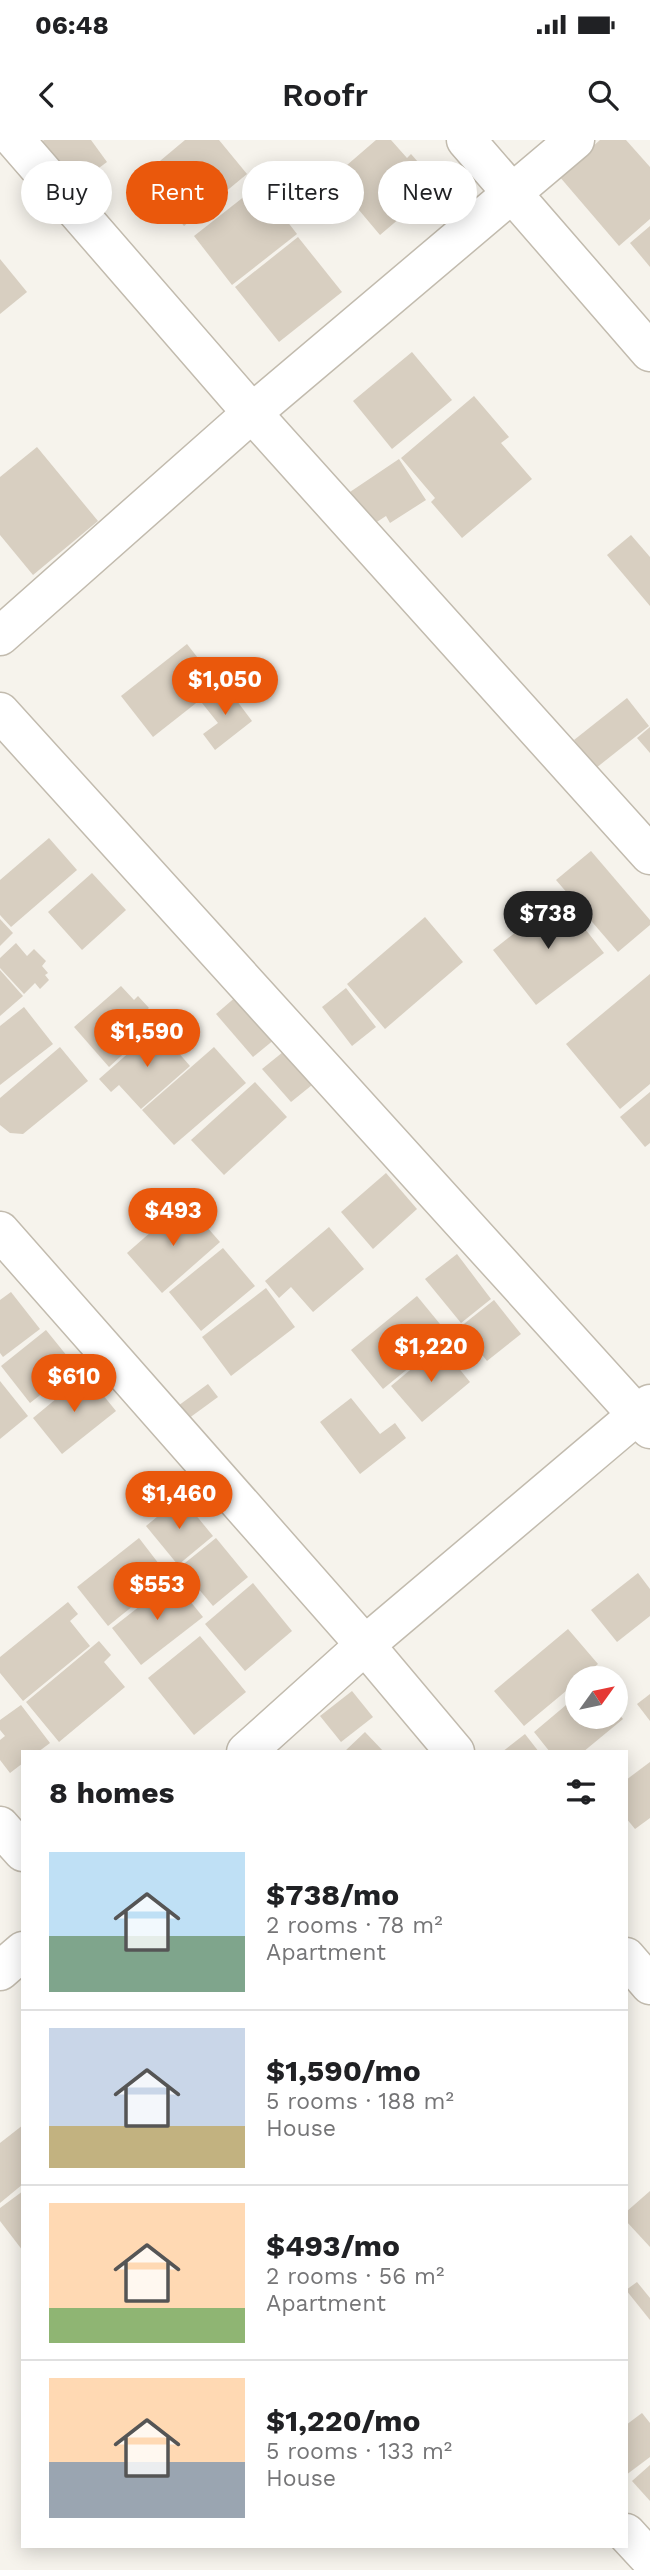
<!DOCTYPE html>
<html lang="en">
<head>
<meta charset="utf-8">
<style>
  body { margin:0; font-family:"Work Sans",sans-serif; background:#f2f2f2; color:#202124; height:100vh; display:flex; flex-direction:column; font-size:26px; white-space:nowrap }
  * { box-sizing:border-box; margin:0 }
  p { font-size:23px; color:#757577 }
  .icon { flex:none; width:38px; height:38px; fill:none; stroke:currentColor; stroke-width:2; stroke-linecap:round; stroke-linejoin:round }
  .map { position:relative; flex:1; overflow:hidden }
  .details { position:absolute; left:21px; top:1610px; width:607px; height:798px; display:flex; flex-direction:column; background:#fff; border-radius:0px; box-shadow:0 4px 18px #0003 }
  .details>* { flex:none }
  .guide { position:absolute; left:21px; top:21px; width:609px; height:63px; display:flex; gap:14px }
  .needle { width:46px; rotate:57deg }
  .controls { position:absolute; left:565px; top:1526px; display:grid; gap:14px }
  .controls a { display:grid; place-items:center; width:63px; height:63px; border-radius:50%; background:#fff; box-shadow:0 4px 18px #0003; font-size:35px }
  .price { position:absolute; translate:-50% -60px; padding:0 16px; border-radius:24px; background:#ea580c; color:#fff; font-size:23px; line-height:46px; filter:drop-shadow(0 2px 4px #0008) }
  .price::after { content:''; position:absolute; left:50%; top:42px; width:21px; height:16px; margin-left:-10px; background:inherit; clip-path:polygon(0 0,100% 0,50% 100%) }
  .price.on { background:#222; color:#fff }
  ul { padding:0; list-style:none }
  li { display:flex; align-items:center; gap:21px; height:175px; padding:0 28px }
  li+li { border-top:2px solid #e0e0e0 }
  li span { display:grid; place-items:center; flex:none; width:196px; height:140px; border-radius:0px; color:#555 }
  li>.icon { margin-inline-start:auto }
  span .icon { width:84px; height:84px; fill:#fffc; stroke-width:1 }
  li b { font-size:30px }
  h2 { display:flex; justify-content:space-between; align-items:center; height:84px; padding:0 28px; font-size:30px }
  .chip { padding:0 24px; border-radius:32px; background:#fff; box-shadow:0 4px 18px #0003; font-size:24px; line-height:63px }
  .chip.on { background:#ea580c; color:#fff }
  .status { display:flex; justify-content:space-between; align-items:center; height:49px; padding:0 35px; background:#fff; direction:ltr }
  .status svg { height:19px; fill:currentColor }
  header { display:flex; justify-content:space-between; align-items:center; height:91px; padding:0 28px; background:#fff; font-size:32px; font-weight:600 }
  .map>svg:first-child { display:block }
  .building { fill:#d8cfc1 }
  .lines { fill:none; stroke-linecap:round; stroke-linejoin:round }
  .minor-casing { stroke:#c2bbae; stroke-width:41 }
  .minor { stroke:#fff; stroke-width:38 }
</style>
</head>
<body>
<div class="status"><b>06:48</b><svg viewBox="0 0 49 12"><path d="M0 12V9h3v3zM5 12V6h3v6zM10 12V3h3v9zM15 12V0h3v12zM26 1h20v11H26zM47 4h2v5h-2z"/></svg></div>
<header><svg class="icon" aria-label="back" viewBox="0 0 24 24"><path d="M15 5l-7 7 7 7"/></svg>Roofr<svg class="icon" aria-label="search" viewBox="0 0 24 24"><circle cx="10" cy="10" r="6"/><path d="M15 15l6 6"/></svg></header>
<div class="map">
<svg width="650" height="2430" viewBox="0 0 650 2430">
  <rect width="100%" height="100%" fill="#f6f3ec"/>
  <g class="building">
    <polygon points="44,0 91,0 107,22 73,47 40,3"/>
    <polygon points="185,0 219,0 247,34 184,86 142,36"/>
    <polygon points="376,0 391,0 407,18 411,14 425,30 420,34 434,49 380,95 332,38"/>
    <polygon points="600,0 626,0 650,27 650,79 619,106 559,36"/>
    <polygon points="259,45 297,94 232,145 194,96"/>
    <polygon points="650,86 650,127 630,103"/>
    <polygon points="298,97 342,152 279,202 235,147"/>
    <polygon points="0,119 27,152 0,174"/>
    <polygon points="412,212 452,260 392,309 353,261"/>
    <polygon points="474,256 509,297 501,303 532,339 462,398 431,362 435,358 401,318"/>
    <polygon points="37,307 98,381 33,435 0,395 0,337"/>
    <polygon points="399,319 426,360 390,383 386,376 366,389 344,356"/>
    <polygon points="631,395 650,417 650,466 607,415"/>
    <polygon points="187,504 219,545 153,597 121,556"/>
    <polygon points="225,545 252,581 215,610 203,594 218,583 202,563"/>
    <polygon points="627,558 649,586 596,628 574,600"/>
    <polygon points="650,587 650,613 637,598"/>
    <polygon points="49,698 77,730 11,787 0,775 0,740"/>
    <polygon points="591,711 650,780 650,785 618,812 556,740"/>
    <polygon points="92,733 126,770 82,810 48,772"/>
    <polygon points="560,757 604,813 536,865 493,810"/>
    <polygon points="425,777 463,822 385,889 347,844"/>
    <polygon points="0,779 13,793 0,806"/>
    <polygon points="16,803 27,816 34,809 46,821 42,826 48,833 45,835 49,840 40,849 35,843 24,854 0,828 0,818"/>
    <polygon points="0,830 23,856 0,876"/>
    <polygon points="650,834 650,944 620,969 566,904"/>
    <polygon points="121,846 134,860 138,856 149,868 144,872 155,885 109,927 74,887"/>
    <polygon points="346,848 376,887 352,906 322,867"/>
    <polygon points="238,855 275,899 253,917 216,874"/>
    <polygon points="24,867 53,904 0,945 0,886"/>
    <polygon points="157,888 190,926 141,969 119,945 111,952 99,939"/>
    <polygon points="60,907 88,941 23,994 10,993 0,985 0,958"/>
    <polygon points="214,907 246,943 174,1005 142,970"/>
    <polygon points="283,912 312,945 291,962 262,929"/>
    <polygon points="255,942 287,977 224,1035 191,1000"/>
    <polygon points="650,952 650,1003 645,1007 620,977"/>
    <polygon points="386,1033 417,1069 373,1109 341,1072"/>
    <polygon points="185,1062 220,1102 162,1153 127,1113"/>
    <polygon points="329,1087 364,1129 313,1172 291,1147 279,1158 265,1141"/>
    <polygon points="223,1108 255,1146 201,1191 169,1152"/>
    <polygon points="457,1114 491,1159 461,1183 425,1139"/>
    <polygon points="266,1148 295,1187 231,1236 202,1197"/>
    <polygon points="11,1152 40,1189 3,1217 0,1213 0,1160"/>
    <polygon points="417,1156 449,1195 383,1249 351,1210"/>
    <polygon points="494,1160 521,1194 487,1221 460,1187"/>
    <polygon points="46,1190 76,1227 30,1263 1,1226"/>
    <polygon points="440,1205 470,1242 422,1282 391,1246"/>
    <polygon points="86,1234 116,1271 62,1314 33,1278"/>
    <polygon points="0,1241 28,1276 0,1299"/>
    <polygon points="208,1244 218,1257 181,1284 171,1271"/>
    <polygon points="351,1258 380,1294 395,1283 406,1298 360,1334 320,1282"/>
    <polygon points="181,1357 213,1396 178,1425 146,1386"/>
    <polygon points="139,1398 169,1437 108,1486 77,1447"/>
    <polygon points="216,1398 248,1437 213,1466 180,1427"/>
    <polygon points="638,1433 650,1449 650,1476 617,1502 591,1470"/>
    <polygon points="173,1440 203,1477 141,1525 112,1488"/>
    <polygon points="253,1443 292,1491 245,1531 205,1484"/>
    <polygon points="68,1462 78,1474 70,1481 90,1506 23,1561 0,1533 0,1517"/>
    <polygon points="568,1489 598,1524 581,1538 578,1538 578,1541 524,1586 494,1551"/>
    <polygon points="200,1496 246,1552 194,1595 148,1538"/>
    <polygon points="99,1501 111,1515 104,1522 125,1547 59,1602 26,1562"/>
    <polygon points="352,1551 373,1577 341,1602 320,1576"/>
    <polygon points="650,1554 650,1581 637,1564"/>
    <polygon points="578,1555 578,1577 616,1577 616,1571 623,1579 583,1612 550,1612 534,1592"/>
    <polygon points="21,1565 50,1603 38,1612 23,1612 23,1623 10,1633 0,1620 0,1600 5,1596 0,1590 0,1580"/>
    <polygon points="365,1592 384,1612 344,1612"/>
    <polygon points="525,1594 539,1612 502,1612"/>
    <polygon points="650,1622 650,1678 635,1689 626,1678 626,1640"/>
    <polygon points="23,1985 23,2044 0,2063 0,2003"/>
    <polygon points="23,2051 23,2111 0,2081 0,2068"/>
    <polygon points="650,2051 650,2107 626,2081 626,2072"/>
    <polygon points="637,2142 650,2158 650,2180 626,2150"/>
    <polygon points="642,2273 650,2283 650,2317 626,2335 626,2285"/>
    <polygon points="650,2325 650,2361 632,2341"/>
  </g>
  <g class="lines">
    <g class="minor-casing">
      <g id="minor">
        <polyline points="15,0 252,273 650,715"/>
        <polyline points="466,0 650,212"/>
        <polyline points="0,496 252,273 575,0"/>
        <polyline points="0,572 650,1289"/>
        <polyline points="0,1091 365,1505 455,1612"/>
        <polyline points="246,1612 365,1505 650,1264"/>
        <polyline points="0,1686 23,1712"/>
        <polyline points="626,1817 650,1845"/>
        <polyline points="0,1831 23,1811"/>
        <polyline points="626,2393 650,2419"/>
      </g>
    </g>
    <use href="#minor" class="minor"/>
  </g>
</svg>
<div class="controls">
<a><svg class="needle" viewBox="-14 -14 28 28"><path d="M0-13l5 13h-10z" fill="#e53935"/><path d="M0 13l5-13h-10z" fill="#757577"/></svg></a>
</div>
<b class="price" style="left:225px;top:577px">$1,050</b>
<b class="price on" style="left:548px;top:811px">$738</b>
<b class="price" style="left:147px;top:929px">$1,590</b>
<b class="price" style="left:173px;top:1108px">$493</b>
<b class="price" style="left:431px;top:1244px">$1,220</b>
<b class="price" style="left:74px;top:1274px">$610</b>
<b class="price" style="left:179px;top:1391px">$1,460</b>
<b class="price" style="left:157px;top:1482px">$553</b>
<div class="guide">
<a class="chip">Buy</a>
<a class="chip on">Rent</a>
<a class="chip">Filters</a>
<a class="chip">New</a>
</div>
<section class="details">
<h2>8 homes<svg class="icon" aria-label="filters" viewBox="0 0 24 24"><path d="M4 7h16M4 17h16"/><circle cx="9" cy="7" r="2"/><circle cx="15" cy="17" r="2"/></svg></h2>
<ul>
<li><span style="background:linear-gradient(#bfe0f5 60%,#7fa58c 0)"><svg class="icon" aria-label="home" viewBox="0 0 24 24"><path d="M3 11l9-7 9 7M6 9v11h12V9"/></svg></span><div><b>$738/mo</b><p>2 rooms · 78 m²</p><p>Apartment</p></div></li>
<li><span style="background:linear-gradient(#c9d6e8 70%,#c2b280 0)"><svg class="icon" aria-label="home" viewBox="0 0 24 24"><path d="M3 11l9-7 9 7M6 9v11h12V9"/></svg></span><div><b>$1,590/mo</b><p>5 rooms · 188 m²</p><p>House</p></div></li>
<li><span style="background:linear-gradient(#ffd9b3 75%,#8fb573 0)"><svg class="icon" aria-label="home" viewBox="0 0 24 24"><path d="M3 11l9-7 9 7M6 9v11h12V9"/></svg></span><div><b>$493/mo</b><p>2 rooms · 56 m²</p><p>Apartment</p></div></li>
<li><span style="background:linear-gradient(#ffd9b3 60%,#9aa5b1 0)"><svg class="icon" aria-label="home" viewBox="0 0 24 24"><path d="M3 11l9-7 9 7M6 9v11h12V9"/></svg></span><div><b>$1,220/mo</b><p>5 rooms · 133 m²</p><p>House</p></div></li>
</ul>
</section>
</div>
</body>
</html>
